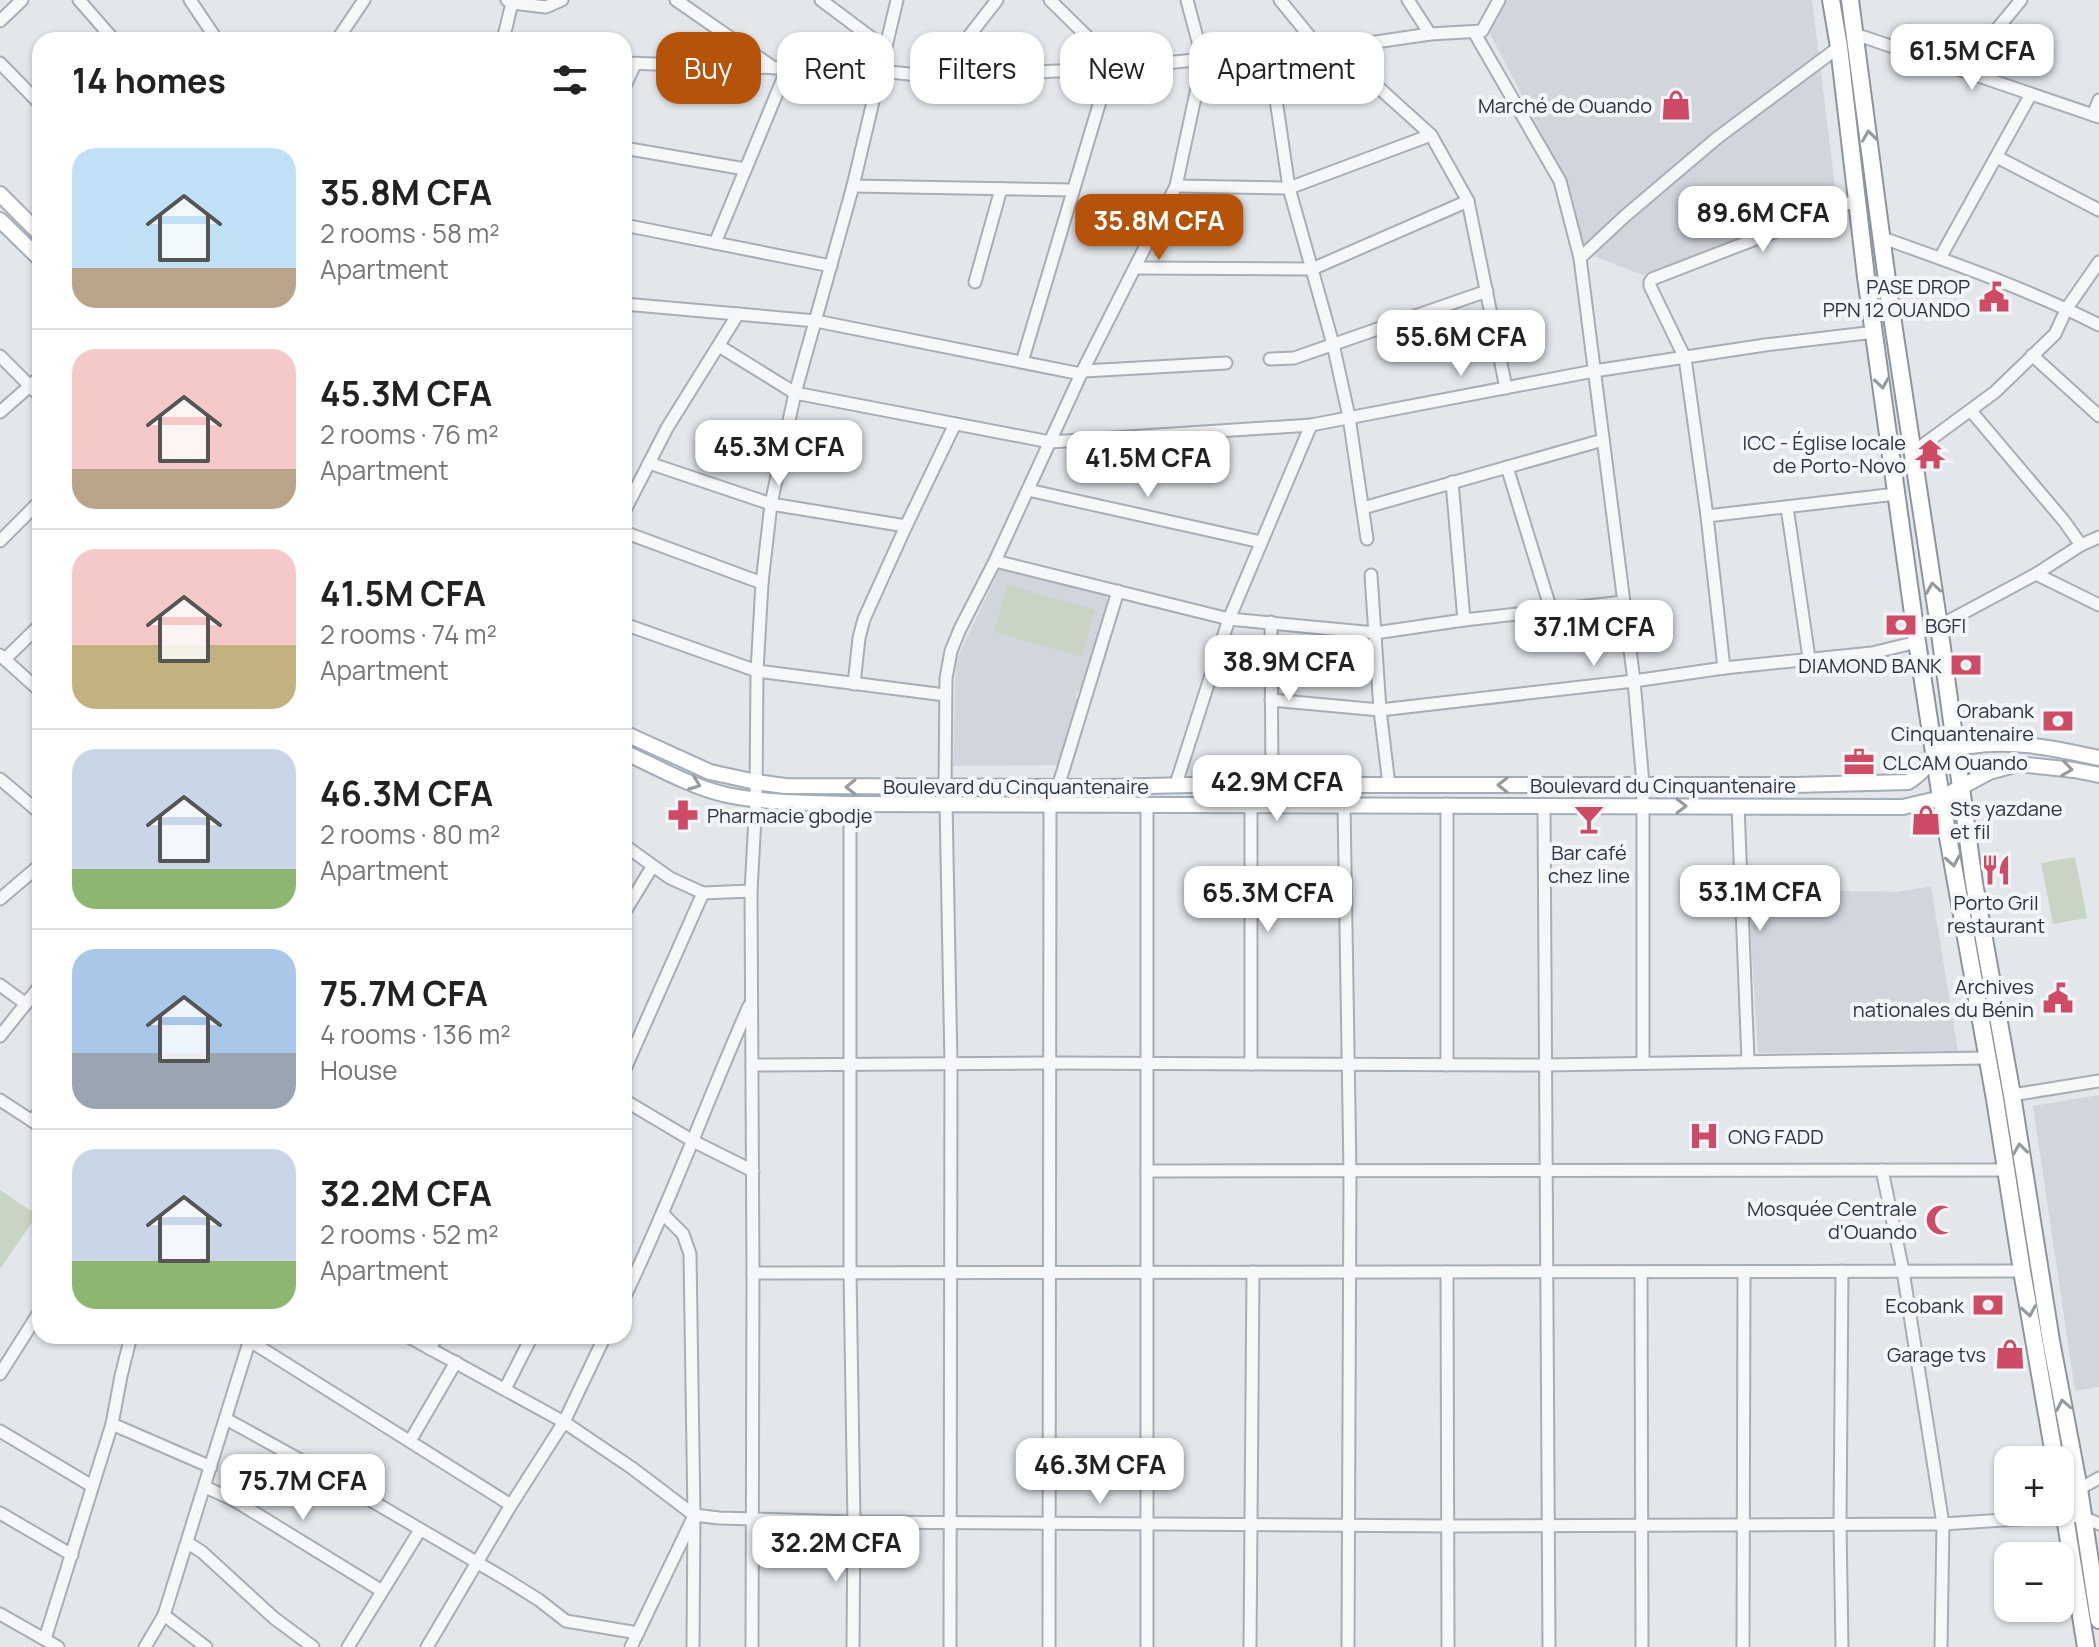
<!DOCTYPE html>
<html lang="en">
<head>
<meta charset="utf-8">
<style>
  body { margin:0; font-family:Manrope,sans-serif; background:#f2f2f2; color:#222; height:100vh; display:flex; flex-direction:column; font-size:30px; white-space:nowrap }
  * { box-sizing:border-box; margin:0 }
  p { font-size:26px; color:#767676 }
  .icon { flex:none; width:44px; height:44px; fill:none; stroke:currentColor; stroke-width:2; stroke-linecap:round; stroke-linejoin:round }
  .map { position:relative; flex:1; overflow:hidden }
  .sheet { position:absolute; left:32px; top:32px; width:600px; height:1312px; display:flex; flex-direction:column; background:#fff; border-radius:24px; box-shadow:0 2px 6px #0004 }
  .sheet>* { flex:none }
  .guide { position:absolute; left:656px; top:32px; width:760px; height:72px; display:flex; gap:16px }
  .tools { position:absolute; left:1994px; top:1446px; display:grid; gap:16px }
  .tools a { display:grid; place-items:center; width:80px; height:80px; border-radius:16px; background:#fff; box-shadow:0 2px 6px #0004; font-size:40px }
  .price { position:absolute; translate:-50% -68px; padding:0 18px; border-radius:16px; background:#fff; color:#222; font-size:26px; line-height:52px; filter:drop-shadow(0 2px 4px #0008) }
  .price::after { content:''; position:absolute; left:50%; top:48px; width:24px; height:18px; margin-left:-12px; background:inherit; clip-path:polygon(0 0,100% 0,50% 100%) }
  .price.selected { background:#b45309; color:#fff }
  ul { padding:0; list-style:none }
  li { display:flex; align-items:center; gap:24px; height:200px; padding:0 40px }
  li+li { border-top:2px solid #e0e0e0 }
  li span { display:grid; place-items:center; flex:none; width:224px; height:160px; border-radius:24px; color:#555 }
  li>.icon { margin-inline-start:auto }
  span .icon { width:96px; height:96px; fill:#fffc; stroke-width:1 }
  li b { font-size:34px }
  h2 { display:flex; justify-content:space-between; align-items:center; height:96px; padding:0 40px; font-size:34px }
  .chip { padding:0 28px; border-radius:24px; background:#fff; box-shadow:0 2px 6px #0004; font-size:28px; line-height:72px }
  .chip.selected { background:#b45309; color:#fff }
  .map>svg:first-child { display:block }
  .built { fill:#d1d6dd }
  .green { fill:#c9d5c4 }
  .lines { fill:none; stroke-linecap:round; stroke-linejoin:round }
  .minor-casing { stroke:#a8aeb5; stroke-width:15 }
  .major-casing { stroke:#a3acb7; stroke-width:18 }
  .highway-casing { stroke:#8b95a2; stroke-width:20 }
  .minor { stroke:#f6f7f9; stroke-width:11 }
  .major { stroke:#fff; stroke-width:14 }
  .highway { stroke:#fff; stroke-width:16 }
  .oneway { stroke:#959aa1 }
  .labels { text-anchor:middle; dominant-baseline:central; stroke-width:8; stroke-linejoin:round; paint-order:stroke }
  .poi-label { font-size:20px; fill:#2b3543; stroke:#f3f5f8; text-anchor:end }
  .street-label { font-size:20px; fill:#2b3543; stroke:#f3f5f8 }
</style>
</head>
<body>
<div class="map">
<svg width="2099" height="1647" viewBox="0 0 2099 1647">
  <rect width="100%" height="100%" fill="#e3e7eb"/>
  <g class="built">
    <polygon points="1504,0 1812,0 1837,202 1642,275 1581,251 1565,179 1488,30"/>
    <polygon points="999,570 1106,596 1109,601 1083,691 1078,691 1076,697 1079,701 1060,765 953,766 956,660"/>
    <polygon points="1931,886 1958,1051 1758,1053 1748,889 1897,892"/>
    <polygon points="2099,1095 2099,1387 2075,1391 2033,1106"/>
  </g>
  <g class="green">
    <polygon points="1007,585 1095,610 1082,657 994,632"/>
    <polygon points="2075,857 2087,918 2053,924 2041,863"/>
    <polygon points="0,1190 37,1215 0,1269"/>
  </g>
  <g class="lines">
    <g class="minor-casing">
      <g id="minor">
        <polyline points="79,0 114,40"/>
        <polyline points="190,0 217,40"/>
        <polyline points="507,0 512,3 546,7 562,0"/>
        <polyline points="676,0 774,68"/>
        <polyline points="821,0 885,48"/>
        <polyline points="1050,0 1119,68"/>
        <polyline points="1280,0 1320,49"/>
        <polyline points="1408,0 1430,34"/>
        <polyline points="0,21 22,0"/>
        <polyline points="1474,32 1560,181 1580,258 1634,681 1643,784 1643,1063"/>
        <polyline points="1855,34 2099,117"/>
        <polyline points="337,40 364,0"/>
        <polyline points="503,40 512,3"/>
        <polyline points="1335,48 1431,135 1468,201 1506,388"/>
        <polyline points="1269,52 1289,188 1333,344 1349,417 1367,539"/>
        <polyline points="0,63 40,104"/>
        <polyline points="624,63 880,71 937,77 1119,68 1269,52 1335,48 1430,34 1482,31 1499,0"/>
        <polyline points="1963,70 2021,0"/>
        <polyline points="937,77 997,0"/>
        <polyline points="624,88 635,64"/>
        <polyline points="2093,115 2099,100"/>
        <polyline points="624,148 745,169"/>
        <polyline points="1997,157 2099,210"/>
        <polyline points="853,186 1073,190"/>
        <polyline points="1176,186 1289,188 1431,135"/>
        <polyline points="624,225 831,266"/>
        <path d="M1883 238C1956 264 2030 290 2099 325"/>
        <polyline points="715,243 787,69"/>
        <polyline points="1580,258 1625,216 1717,138 1839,47"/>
        <polyline points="1940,258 2031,94"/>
        <polyline points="1136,268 1312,269 1468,201"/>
        <polyline points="975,282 1001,189"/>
        <polyline points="624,304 816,321 1081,374"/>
        <polyline points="719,346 795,393 1050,442 1311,425 1594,371 1765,345 1875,332"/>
        <polyline points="2032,355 2099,416"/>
        <polyline points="0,356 40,396"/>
        <polyline points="1270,359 1294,358 1487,291"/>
        <polyline points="1022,362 1110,68"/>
        <polyline points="1084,371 1226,363"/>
        <polyline points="1971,411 2064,521 2081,545"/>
        <polyline points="0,412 40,377"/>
        <polyline points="1912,453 1995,392 2055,334 2067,308 2099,262"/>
        <polyline points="649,463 771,504 906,526"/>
        <polyline points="1507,467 1551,610"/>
        <polyline points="1452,482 1464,620"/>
        <polyline points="1028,490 1261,542"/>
        <polyline points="1787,507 1809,658"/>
        <polyline points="1363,508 1603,440"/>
        <polyline points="624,512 667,428 738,314"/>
        <polyline points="1707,516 1896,494"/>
        <polyline points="624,532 762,583"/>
        <polyline points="0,541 40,501"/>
        <polyline points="995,561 1229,619 1375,633 1464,620 1623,602"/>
        <polyline points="2036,574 2099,605"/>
        <polyline points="1371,575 1380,710 1389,785"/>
        <polyline points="1271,622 1272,783"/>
        <polyline points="624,624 757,671 945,695"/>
        <polyline points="1939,626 2036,574 2081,545 2099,537"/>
        <polyline points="0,655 40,691"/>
        <polyline points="5,659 40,625"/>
        <polyline points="1724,668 1707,516 1685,358 1650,286 1650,282 1652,279 1857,200"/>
        <polyline points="854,684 859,638 864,619 906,526 955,424"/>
        <polyline points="1271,700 1380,710 1634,681 1724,668 1872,653 1917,642"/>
        <polyline points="0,779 40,813"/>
        <polyline points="1176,784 1229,619 1311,425"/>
        <polyline points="945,787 946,678 951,651 960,629 995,561 1081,374 1176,186 1203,60 1187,0"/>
        <polyline points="1058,787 1118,591"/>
        <polyline points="946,803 951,1064 950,1647"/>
        <polyline points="850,804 850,1273 854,1522 853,1647"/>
        <polyline points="1251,804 1251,1064"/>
        <polyline points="1147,805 1147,1647"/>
        <polyline points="1344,805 1350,1171 1348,1647"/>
        <polyline points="1544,805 1549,1647"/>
        <polyline points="1738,806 1748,1061"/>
        <polyline points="624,845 670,878 703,893 751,891"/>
        <polyline points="0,899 40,865"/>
        <polyline points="624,913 652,867"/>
        <polyline points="0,985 26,1004"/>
        <polyline points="0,1036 40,986"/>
        <polyline points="752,1065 1049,1063 1545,1065 1987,1058"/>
        <polyline points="1447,1065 1447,804"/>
        <polyline points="624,1071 703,893"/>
        <polyline points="2012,1095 2099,1081"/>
        <polyline points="0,1100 40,1126"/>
        <polyline points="624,1100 693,1141 753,1171"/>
        <polyline points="32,1121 40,1111"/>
        <polyline points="1882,1170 1903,1271 1943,1524 1941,1647"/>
        <polyline points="1147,1171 2006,1170"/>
        <polyline points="663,1214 683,1234 690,1254 694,1515 693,1647"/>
        <polyline points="1842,1271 1840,1525 1842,1647"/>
        <polyline points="1447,1272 1448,1647"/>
        <polyline points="1641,1272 1642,1647"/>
        <polyline points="753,1273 2022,1271"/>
        <path d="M624 1298C670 1203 706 1103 749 1006"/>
        <polyline points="407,1336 564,1422 632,1468 694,1515 719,1518 854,1522 1448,1526 1943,1524 2065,1516 2083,1517 2099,1524"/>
        <polyline points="250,1341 511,1505"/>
        <polyline points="430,1349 437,1336"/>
        <polyline points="0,1374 40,1311"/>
        <polyline points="505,1389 532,1336"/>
        <polyline points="226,1419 324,1473 507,1580 539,1600 566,1621 638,1633"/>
        <polyline points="112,1424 211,1467"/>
        <polyline points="0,1431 92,1486"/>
        <polyline points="410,1441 456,1362"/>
        <polyline points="205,1487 234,1500 382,1591"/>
        <polyline points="2079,1489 2099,1478"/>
        <polyline points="0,1513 72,1555"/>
        <polyline points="188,1543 202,1552 274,1618 313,1647"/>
        <polyline points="0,1614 58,1647"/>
        <polyline points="164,1615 206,1647"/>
        <polyline points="45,1639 112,1424 121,1376 131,1336"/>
        <polyline points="145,1647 164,1615 251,1336"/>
        <polyline points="348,1647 420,1530"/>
        <polyline points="427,1647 511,1505 564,1422 605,1336"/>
        <polyline points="631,1647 693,1518"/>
        <polyline points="752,1647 753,1273 751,891 756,799 757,671 762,583 771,504 795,393 853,186 897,0"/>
        <polyline points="1049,1647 1050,805"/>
        <polyline points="1250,1647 1253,1272"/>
        <polyline points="1743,1647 1744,1272"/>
      </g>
    </g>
    <g class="major-casing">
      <g id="major">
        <polyline points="0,194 40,234"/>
        <polyline points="0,220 40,259"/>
        <path d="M624 733 710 772 756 782 785 786 1107 787 1272 783 1321 785H1794L1908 782C1923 774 1931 758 1946 750 1954 747 1962 747 1970 746 2014 739 2057 749 2099 758"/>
        <path d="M624 752C657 767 691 787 727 795 767 803 809 803 850 804L1903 807 1941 798 1989 772 2018 764 2074 770 2099 775"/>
      </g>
    </g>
    <g class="highway-casing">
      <g id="highway">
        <polyline points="1831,0 1839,47 1866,277 1917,642 1941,798 1995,1099 2022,1271 2055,1460"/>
        <polyline points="1850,0 1890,303 1939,626 1974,883 2012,1095 2051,1341 2079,1489 2099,1620"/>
        <polyline points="2060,1486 2086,1647"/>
      </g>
    </g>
    <use href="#minor" class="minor"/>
    <use href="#major" class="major"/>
    <use href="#highway" class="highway"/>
  </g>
  <defs><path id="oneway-chevron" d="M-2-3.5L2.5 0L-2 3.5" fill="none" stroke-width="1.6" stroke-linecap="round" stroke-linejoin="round" transform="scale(2)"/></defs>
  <g class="oneway">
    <use href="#oneway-chevron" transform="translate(1869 136) rotate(-98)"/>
    <use href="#oneway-chevron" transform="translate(1882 383) rotate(82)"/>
    <use href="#oneway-chevron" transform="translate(1933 588) rotate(-99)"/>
    <use href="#oneway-chevron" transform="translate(2067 769) rotate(8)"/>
    <use href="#oneway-chevron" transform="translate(695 784) rotate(21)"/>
    <use href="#oneway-chevron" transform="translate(1503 785) rotate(180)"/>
    <use href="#oneway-chevron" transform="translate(851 787) rotate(180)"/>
    <use href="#oneway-chevron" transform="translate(1681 806)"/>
    <use href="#oneway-chevron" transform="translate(1953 861) rotate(80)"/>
    <use href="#oneway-chevron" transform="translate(2020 1149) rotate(-98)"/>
    <use href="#oneway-chevron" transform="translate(2029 1311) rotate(80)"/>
    <use href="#oneway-chevron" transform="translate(2063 1405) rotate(-101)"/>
  </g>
  <defs>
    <g id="shop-bare" transform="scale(2.4)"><path d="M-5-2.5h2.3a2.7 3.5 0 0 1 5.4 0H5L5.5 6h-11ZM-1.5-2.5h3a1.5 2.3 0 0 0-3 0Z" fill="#cd4b65" stroke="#f3f5f8" stroke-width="2.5" paint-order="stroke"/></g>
    <g id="civic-bare" transform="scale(2.4)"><path d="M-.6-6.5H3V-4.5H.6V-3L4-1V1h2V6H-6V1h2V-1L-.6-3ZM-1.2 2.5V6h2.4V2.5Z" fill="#cd4b65" stroke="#f3f5f8" stroke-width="2.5" paint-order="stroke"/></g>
    <g id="temple-bare" transform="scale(2.4)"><path d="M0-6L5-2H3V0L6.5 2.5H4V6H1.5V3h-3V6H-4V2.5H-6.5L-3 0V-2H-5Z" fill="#cd4b65" stroke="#f3f5f8" stroke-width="2.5" paint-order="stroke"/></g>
    <g id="bank-bare" transform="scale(2.4)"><path d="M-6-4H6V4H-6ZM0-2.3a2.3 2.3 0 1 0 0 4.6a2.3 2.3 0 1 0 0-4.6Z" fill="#cd4b65" stroke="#f3f5f8" stroke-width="2.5" paint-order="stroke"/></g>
    <g id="office-bare" transform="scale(2.4)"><path d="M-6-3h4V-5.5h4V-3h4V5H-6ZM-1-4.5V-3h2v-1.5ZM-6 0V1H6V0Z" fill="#cd4b65" stroke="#f3f5f8" stroke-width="2.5" paint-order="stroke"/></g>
    <g id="pharmacy-bare" transform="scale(2.4)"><path d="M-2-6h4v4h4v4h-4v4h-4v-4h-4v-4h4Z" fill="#cd4b65" stroke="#f3f5f8" stroke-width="2.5" paint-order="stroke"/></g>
    <g id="bar-bare" transform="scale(2.4)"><path d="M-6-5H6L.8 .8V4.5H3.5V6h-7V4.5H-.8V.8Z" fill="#cd4b65" stroke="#f3f5f8" stroke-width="2.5" paint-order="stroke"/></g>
    <g id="restaurant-bare" transform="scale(2.4)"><path d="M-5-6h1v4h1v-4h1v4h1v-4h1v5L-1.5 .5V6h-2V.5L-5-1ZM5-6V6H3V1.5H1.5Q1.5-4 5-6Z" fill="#cd4b65" stroke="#f3f5f8" stroke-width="2.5" paint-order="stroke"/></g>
    <g id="hospital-bare" transform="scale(2.4)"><path d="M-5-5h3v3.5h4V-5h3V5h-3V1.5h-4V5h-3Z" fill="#cd4b65" stroke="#f3f5f8" stroke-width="2.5" paint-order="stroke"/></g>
    <g id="mosque-bare" transform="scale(2.4)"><path d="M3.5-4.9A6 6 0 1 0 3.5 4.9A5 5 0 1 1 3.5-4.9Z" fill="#cd4b65" stroke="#f3f5f8" stroke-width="2.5" paint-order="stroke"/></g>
  </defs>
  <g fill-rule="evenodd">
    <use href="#shop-bare" x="1676" y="105"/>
    <use href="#civic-bare" x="1994" y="297"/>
    <use href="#temple-bare" x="1930" y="454"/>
    <use href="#bank-bare" x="1901" y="625"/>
    <use href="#bank-bare" x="1966" y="665"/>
    <use href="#bank-bare" x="2058" y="721"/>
    <use href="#office-bare" x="1859" y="762"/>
    <use href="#pharmacy-bare" x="683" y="815"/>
    <use href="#bar-bare" x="1589" y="819"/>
    <use href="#shop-bare" x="1926" y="820"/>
    <use href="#restaurant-bare" x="1996" y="870"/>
    <use href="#civic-bare" x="2058" y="998"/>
    <use href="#hospital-bare" x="1704" y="1136"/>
    <use href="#mosque-bare" x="1941" y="1220"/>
    <use href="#bank-bare" x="1988" y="1305"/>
    <use href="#shop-bare" x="2010" y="1354"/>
  </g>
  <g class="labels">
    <g class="poi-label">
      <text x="1652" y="105">Marché de Ouando</text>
      <text x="1970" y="286">PASE DROP<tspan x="1970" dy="23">PPN 12 OUANDO</tspan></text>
      <text x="1906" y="442">ICC - Église locale<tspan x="1906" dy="23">de Porto-Novo</tspan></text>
      <text x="1925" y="625" text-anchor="start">BGFI</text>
      <text x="1942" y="665">DIAMOND BANK</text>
      <text x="2034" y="710">Orabank<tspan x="2034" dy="23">Cinquantenaire</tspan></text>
      <text x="1883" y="762" text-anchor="start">CLCAM Ouando</text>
      <text x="1950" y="808" text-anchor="start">Sts yazdane<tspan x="1950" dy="23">et fil</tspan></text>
      <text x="707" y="815" text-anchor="start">Pharmacie gbodje</text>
      <text x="1589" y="852" text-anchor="middle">Bar café<tspan x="1589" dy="23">chez line</tspan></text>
      <text x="1996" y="902" text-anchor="middle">Porto Gril<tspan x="1996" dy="23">restaurant</tspan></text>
      <text x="2034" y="986">Archives<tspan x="2034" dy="23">nationales du Bénin</tspan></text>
      <text x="1728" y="1136" text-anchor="start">ONG FADD</text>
      <text x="1917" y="1208">Mosquée Centrale<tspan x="1917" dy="23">d'Ouando</tspan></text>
      <text x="1964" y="1305">Ecobank</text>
      <text x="1986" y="1354">Garage tvs</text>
    </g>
    <g class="street-label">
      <text x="1663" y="785">Boulevard du Cinquantenaire</text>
      <text x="1016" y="786">Boulevard du Cinquantenaire</text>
    </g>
  </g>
</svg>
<div class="tools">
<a>+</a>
<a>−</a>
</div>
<b class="price" style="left:1972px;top:92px">61.5M CFA</b>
<b class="price" style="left:1763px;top:254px">89.6M CFA</b>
<b class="price selected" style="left:1159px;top:262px">35.8M CFA</b>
<b class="price" style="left:1461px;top:378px">55.6M CFA</b>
<b class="price" style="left:779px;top:488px">45.3M CFA</b>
<b class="price" style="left:1148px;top:499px">41.5M CFA</b>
<b class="price" style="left:1594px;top:668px">37.1M CFA</b>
<b class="price" style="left:1289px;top:703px">38.9M CFA</b>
<b class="price" style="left:1277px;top:823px">42.9M CFA</b>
<b class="price" style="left:1760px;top:933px">53.1M CFA</b>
<b class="price" style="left:1268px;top:934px">65.3M CFA</b>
<b class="price" style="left:1100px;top:1506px">46.3M CFA</b>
<b class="price" style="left:303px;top:1522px">75.7M CFA</b>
<b class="price" style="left:836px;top:1584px">32.2M CFA</b>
<div class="guide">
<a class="chip selected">Buy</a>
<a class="chip">Rent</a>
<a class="chip">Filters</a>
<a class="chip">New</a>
<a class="chip">Apartment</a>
</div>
<section class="sheet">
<h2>14 homes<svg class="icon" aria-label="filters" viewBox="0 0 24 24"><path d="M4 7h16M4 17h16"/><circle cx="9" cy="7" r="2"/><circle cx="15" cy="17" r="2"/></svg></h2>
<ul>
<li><span style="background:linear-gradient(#bfe0f5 75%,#b9a48a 0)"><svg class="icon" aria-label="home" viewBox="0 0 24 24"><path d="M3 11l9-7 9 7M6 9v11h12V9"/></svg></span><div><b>35.8M CFA</b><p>2 rooms · 58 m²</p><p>Apartment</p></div></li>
<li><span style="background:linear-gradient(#f6c9c9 75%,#b9a48a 0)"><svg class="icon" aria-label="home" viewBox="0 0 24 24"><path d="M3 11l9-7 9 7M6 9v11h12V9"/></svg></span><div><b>45.3M CFA</b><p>2 rooms · 76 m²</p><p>Apartment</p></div></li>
<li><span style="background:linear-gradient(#f6c9c9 60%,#c2b280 0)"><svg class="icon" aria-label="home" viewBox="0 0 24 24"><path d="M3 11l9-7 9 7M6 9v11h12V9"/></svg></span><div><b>41.5M CFA</b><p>2 rooms · 74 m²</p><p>Apartment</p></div></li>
<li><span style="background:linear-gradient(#c9d6e8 75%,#8fb573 0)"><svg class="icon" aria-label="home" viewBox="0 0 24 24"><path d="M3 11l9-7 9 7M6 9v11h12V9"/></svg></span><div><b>46.3M CFA</b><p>2 rooms · 80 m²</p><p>Apartment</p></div></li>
<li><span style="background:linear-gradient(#a9c7e8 65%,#9aa5b1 0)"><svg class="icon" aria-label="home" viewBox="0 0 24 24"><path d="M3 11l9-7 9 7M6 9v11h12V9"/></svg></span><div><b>75.7M CFA</b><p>4 rooms · 136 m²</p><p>House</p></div></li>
<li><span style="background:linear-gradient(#c9d6e8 70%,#8fb573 0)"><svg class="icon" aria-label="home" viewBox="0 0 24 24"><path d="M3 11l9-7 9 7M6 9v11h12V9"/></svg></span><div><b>32.2M CFA</b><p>2 rooms · 52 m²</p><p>Apartment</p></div></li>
</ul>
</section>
</div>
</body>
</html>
